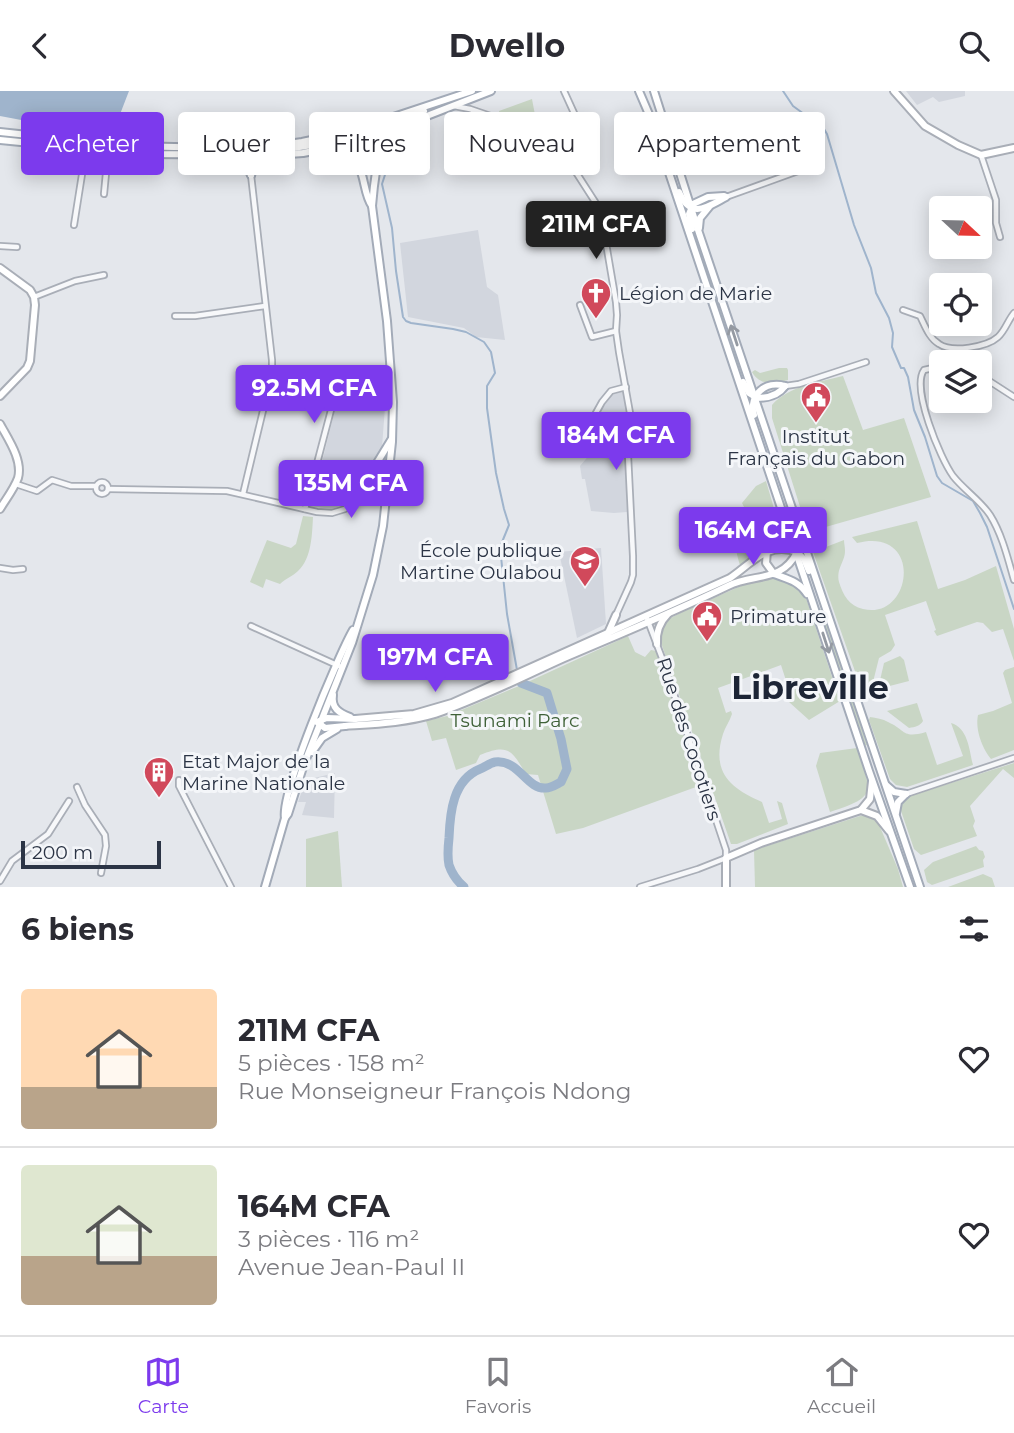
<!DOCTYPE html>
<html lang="fr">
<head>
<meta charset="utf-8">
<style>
  body { margin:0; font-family:Montserrat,sans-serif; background:#f7f7f7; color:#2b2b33; height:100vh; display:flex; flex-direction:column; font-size:26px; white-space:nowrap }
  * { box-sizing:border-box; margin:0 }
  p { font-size:23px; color:#7c7c81 }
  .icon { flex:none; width:38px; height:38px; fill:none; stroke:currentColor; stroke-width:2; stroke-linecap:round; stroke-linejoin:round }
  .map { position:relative; height:796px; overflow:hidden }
  .panel { display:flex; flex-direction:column; background:#fff; flex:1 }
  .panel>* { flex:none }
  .hud { position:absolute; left:21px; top:21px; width:973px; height:63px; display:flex; gap:14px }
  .needle { width:46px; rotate:112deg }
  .tools { position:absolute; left:929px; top:105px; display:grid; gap:14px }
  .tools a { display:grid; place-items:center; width:63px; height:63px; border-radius:7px; background:#fff; box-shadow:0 4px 18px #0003; font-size:35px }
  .scale { position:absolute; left:21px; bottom:18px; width:140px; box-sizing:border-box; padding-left:7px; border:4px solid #2b3445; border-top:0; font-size:19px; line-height:24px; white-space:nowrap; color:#2b3445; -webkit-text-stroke:5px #f4f6f9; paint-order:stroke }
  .price { position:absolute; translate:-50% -60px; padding:0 16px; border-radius:7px; background:#7c3aed; color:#fff; font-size:23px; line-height:46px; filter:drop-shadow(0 2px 4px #0008) }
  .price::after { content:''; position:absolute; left:50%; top:42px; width:21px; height:16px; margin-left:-10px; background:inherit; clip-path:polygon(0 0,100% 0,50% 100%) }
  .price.on { background:#222; color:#fff }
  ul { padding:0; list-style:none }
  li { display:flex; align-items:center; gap:21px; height:175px; padding:0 21px }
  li+li { border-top:2px solid #e1e1e2 }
  li span { display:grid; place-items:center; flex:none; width:196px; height:140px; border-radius:7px; color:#555 }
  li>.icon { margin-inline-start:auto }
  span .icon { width:84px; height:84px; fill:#fffc; stroke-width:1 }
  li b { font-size:30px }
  h2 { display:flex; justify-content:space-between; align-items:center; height:84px; padding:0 21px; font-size:30px }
  .pill { padding:0 24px; border-radius:7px; background:#fff; box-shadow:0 4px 18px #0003; font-size:24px; line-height:63px }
  .pill.on { background:#7c3aed; color:#fff }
  header { display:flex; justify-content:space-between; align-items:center; height:91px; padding:0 21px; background:#fff; font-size:32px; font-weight:700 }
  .tabs { display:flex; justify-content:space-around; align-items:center; height:98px; border-top:2px solid #e1e1e2; background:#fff; font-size:19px; color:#7c7c81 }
  .tabs a { display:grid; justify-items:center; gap:4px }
  .tabs .on { color:#7c3aed }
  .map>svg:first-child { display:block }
  .built { fill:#d2d6de }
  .green { fill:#c9d6c5 }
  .water { fill:#9fb4cc }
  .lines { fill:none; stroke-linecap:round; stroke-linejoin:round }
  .stream { stroke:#9fb4cc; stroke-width:2 }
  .river { stroke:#9fb4cc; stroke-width:9 }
  .street-casing { stroke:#a9aeb7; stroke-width:8 }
  .secondary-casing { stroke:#a9aeb7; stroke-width:10 }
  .primary-casing { stroke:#a3abb8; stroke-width:10 }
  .street { stroke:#f7f8fa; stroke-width:4.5 }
  .secondary { stroke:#fff; stroke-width:6 }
  .primary { stroke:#fff; stroke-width:6 }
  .oneway { stroke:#959aa2 }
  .labels { text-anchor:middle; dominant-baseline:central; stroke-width:6; stroke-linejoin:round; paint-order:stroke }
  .poi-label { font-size:19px; fill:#2b3445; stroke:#f4f6f9; text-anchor:start }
  .park-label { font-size:19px; fill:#3f6138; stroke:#f4f6f9 }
  .street-label { font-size:19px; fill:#2b3445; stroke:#f4f6f9 }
  .town-label { font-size:33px; font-weight:bold; fill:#1d2536; stroke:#f4f6f9 }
</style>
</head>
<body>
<header><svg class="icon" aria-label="back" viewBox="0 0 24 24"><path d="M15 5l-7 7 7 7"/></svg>Dwello<svg class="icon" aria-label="search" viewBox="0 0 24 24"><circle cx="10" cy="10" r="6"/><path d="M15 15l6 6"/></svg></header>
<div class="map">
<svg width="1014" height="796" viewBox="0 0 1014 796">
  <rect width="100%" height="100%" fill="#e4e7ec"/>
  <g class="built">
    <polygon points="906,0 965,0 965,5 939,11 933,6 917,14"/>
    <polygon points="478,139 487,196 498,204 505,249 476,246 464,237 408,226 400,152"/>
    <polygon points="373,281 383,281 385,316 382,356 377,367 350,406 342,414 332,418 311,415 337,311 329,294 330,285 373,286"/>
    <polygon points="623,300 627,322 625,352 627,421 614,422 591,420 585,388 582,388 580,375 591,362 590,339 598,323 613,303"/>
    <polygon points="601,457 606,533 577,547 559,461"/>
    <polygon points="335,682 334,727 302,724 306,711 298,711 306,689"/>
  </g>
  <g class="green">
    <polygon points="532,8 535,24 534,27 535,34 540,34 546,42 500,26 499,20"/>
    <polygon points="703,168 704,168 739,270 743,284 742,285 733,264 705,179"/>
    <path d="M779 277H787L788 279V289C774 293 760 295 752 281L755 279 760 282Z"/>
    <path d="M843 285 863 339 904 327 931 406 808 441 772 327V314C789 295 819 291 843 285Z"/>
    <path d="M766 390C769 401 773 412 775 423 780 446 758 464 740 474 732 449 736 441 745 418L742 412 756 395Z"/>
    <path d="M303 425 313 426C312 443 312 467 298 480 293 485 285 488 280 493L266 488 263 497 250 491 267 449 291 457 296 453Z"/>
    <path d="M917 430 938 498 965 489 996 475 1014 538V570L1003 538 992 541 983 532 977 531 937 545 934 540 936 539 926 510 885 524 895 554 891 560 879 567 871 599 863 603 813 461 844 449C844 452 845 456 845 460 845 471 836 477 839 491 843 504 849 515 863 518 913 530 924 435 857 452L852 446Z"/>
    <path d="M776 487 791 491 804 501 840 610 809 629 789 611 792 608 781 574 718 597 726 622 731 620 732 623C730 630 725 636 723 643 711 681 730 697 762 711L769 732 782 728 777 710 782 712 788 733 737 753H731L659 546 665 530 680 522 743 494Z"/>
    <polygon points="821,518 824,525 867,654 864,655 819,519"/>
    <path d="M628 545 635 561 645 566 651 559 656 560 701 693 696 696 583 737 556 743 538 684 526 683C512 660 509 652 480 664L476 672 456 679 446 647 432 650 426 630 447 625 519 595Z"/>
    <polygon points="900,565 904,569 909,590 878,598 884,572"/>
    <path d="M1014 576V659L991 668C982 657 975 638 978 624L993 620 1012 612 1003 582 1005 579Z"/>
    <path d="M917 612 923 630C920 635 915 636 909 637L887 620Z"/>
    <path d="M870 626C876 627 883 628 888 631 906 639 902 648 926 641L937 674 963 665 951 632C968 637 969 658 973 674L907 696 896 694 890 688 869 629Z"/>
    <path d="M857 657C871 702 879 705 830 721L816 675 820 662Z"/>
    <polygon points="1014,672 1014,687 1003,678 970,715 975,730 973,735 977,745 921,764 914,758 900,717 907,706"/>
    <polygon points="866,724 877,729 898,778 903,796 755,796 754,759 860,725"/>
    <polygon points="338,740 342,796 306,796 306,748"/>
    <polygon points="976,755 979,759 983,760 985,766 983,769 984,776 932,794 927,791 924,779 933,771"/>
    <polygon points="983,783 992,787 995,796 948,796"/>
  </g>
  <polygon class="water" points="0,0 129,0 117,31 117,47 0,25"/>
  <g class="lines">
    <g class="stream">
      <polyline points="783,0 793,15 804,23 818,28 827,43 854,134 871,177 876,202 889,227 893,242 892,256 901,277 904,277 908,286 914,319 925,346 937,385 942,392 973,410 980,422 987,436 1014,518"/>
      <polyline points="399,41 382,93 392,137 396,180 403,226 406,230 411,232 453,238 466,241 484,251 491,261 495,282 487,295 487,317 496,382 504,418 509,434 500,456 507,523 517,579"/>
    </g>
    <path class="river" d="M464 796C457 790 452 783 449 774 447 765 448 756 449 747 450 721 453 689 480 678 485 676 490 672 495 671 519 668 527 699 546 697 551 697 557 693 561 691L567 678 561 648 547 602 521 592"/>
    <g class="street-casing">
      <g id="street">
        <polyline points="564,0 579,33 579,42 571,60"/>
        <polyline points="454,15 470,18 564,50 569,58 572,75 599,117 601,123 616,211 617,224 616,240 619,261 630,322 628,364 633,465 633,484 631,491 616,524"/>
        <polyline points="981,64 996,109 996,132 1000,146"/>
        <polyline points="104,103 108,61"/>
        <polyline points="726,106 812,75"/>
        <polyline points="74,134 86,58"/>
        <polyline points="0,155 17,156"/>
        <polyline points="34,206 75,190 104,184"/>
        <polyline points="580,214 592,246 616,240"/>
        <path d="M903 219 920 225C925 235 929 247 939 253 952 262 987 256 998 246 1005 240 1008 229 1014 222"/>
        <polyline points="175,225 195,225 265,215"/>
        <path d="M942 275 924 279C911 297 940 367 953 385 964 399 980 409 990 424 1002 443 1008 468 1014 489"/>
        <path d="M272 282 283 287 324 295C332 302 333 309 331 319L305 418"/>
        <polyline points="980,284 1014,306"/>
        <polyline points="785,295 799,293 866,271"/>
        <polyline points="587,357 587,338 602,311 611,300 626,296"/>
        <circle cx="102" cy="397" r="6"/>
        <polyline points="16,393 37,400 52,389 71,395 96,395"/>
        <polyline points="108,398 227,400 317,421 332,422 345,418 361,398"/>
        <polyline points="243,403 272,282 272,269 251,84"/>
        <polyline points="0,477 13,479 23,478"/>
        <polyline points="251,535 339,575"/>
        <polyline points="179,689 179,695 231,796"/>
        <polyline points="77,696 85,714 105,744 106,755 101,782"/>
        <polyline points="906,703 1014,667"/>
        <polyline points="0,790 12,770 48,743 69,710"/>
        <polyline points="640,796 698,778 726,767 726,759 662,567 646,525"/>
      </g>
    </g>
    <g class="secondary-casing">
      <g id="secondary">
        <polyline points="894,0 925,35 958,54 981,64 1014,57"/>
        <polyline points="0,177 30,199 34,206 35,214 30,270 27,277 0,305"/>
        <path d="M0 333C8 348 23 369 18 387 14 398 6 408 0 418"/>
        <polyline points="767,460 766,472 774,483"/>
        <polyline points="608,542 616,524"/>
        <path d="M657 553C656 541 659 532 668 523"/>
        <path d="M345 635C375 633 405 632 435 623 479 608 520 587 562 568 618 544 674 521 728 495 754 482 782 492 797 461 768 450 752 472 730 487L452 612 414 623 355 628"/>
        <polyline points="861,719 877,725 889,740"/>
        <polyline points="726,796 726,767 761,752 861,719 870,708 872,690"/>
      </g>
    </g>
    <g class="primary-casing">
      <g id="primary">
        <polyline points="639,0 651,28 869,680 910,796"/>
        <polyline points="654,0 699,142 920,796"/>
        <polyline points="414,30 491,0"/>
        <polyline points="0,41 130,55 219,57 274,55 302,51 345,42 472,0"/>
        <polyline points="0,49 142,63 275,64 303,62 344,54 391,38"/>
        <polyline points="287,58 361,46 371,50 377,67"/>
        <polyline points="328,60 345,61 356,73"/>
        <polyline points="233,67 244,71 251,84"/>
        <polyline points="358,72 369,77 378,72"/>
        <polyline points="251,84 257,71 268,67"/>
        <path d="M679 101C691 129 707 116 726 106"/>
        <path d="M372 115C366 107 365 94 362 84 358 73 355 57 363 47 369 37 411 25 424 20"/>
        <polyline points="699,137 700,127 709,116"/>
        <polyline points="692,138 689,123 693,113 708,106 724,105"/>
        <path d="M743 291 749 302 757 307C767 307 779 304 785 295"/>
        <path d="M754 324C748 304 766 289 785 295"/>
        <polyline points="368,392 384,380 388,374"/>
        <polyline points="361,398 391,349"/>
        <polyline points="791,423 799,449 797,461 804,468 809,480"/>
        <polyline points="767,460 779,443 780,421"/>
        <path d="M774 483C787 488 799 490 807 503"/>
        <path d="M333 604C331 617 339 622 350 626"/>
        <polyline points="319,630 327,627 355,628"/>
        <polyline points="317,631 325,637 345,635"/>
        <polyline points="312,661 322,647 337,638"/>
        <polyline points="886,694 894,701 906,703"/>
        <polyline points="896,722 898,711 906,703"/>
        <path d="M285 727C280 703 338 565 353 539"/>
        <path d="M265 796 285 727 288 723 304 673 352 552 373 484 383 435 392 351 393 311 387 230 372 115C373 102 378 51 387 44 396 37 408 36 417 29"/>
      </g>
    </g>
    <use href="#street" class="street"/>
    <use href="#secondary" class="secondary"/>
    <use href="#primary" class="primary"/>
  </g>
  <defs><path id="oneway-shaft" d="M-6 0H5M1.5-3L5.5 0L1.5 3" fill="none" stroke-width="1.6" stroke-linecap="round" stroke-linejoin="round" transform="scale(1.75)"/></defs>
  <g class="oneway">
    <use href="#oneway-shaft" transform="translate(734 244) rotate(-108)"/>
    <use href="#oneway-shaft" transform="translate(826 552) rotate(72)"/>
  </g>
  <defs>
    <g id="church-pin" transform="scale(1.575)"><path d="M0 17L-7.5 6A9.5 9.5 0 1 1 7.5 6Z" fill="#d1495b" stroke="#f4f6f9"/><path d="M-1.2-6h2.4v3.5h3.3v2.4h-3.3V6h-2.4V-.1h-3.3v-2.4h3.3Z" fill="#fff"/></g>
    <g id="civic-pin" transform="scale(1.575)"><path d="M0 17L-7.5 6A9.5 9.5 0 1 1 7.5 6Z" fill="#d1495b" stroke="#f4f6f9"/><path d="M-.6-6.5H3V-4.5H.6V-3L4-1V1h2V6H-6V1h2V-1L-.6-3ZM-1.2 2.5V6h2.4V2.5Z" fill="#fff"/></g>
    <g id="school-pin" transform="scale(1.575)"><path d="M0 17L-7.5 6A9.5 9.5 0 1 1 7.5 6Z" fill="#d1495b" stroke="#f4f6f9"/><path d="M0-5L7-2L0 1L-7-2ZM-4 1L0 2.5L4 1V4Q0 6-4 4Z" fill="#fff"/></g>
    <g id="building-pin" transform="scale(1.575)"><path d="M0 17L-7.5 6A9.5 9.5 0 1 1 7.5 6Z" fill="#d1495b" stroke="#f4f6f9"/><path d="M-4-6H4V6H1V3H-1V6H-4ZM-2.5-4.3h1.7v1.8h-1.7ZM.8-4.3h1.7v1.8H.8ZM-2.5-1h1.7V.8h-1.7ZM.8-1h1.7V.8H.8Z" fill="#fff"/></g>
  </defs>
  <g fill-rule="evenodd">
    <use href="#church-pin" x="596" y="202"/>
    <use href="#civic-pin" x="816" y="306"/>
    <use href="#school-pin" x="585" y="470"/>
    <use href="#civic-pin" x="707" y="525"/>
    <use href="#building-pin" x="159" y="681"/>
  </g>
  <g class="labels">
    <g class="poi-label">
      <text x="619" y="202">Légion de Marie</text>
      <text x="816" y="345" text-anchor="middle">Institut<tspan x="816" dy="22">Français du Gabon</tspan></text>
      <text x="562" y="459" text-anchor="end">École publique<tspan x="562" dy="22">Martine Oulabou</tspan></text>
      <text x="730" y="525">Primature</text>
      <text x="182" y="670">Etat Major de la<tspan x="182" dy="22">Marine Nationale</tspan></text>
    </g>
    <g class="park-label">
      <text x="515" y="629">Tsunami Parc</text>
    </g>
    <g class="street-label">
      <text transform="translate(689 648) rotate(72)">Rue des Cocotiers</text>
    </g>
    <g class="town-label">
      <text x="810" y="596">Libreville</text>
    </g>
  </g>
</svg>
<div class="tools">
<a><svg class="needle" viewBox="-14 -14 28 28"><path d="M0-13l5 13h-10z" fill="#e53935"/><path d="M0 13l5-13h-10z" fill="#7c7c81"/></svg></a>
<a><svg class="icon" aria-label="locate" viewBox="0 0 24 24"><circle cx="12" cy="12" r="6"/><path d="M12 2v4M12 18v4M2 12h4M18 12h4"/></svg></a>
<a><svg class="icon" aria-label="layers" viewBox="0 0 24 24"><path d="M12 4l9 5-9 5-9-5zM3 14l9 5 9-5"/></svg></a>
</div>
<div class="scale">200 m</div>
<b class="price on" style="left:596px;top:170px">211M CFA</b>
<b class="price" style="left:314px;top:334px">92.5M CFA</b>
<b class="price" style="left:616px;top:381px">184M CFA</b>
<b class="price" style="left:351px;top:429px">135M CFA</b>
<b class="price" style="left:753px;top:476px">164M CFA</b>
<b class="price" style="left:435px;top:603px">197M CFA</b>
<div class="hud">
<a class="pill on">Acheter</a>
<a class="pill">Louer</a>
<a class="pill">Filtres</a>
<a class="pill">Nouveau</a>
<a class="pill">Appartement</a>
</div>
</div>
<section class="panel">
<h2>6 biens<svg class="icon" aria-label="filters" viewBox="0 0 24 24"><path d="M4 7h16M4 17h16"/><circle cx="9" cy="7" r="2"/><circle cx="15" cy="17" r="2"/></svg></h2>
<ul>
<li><span style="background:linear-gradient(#ffd9b3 70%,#b9a48a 0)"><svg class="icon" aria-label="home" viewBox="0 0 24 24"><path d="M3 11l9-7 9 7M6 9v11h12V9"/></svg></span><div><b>211M CFA</b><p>5 pièces · 158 m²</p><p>Rue Monseigneur François Ndong</p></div><svg class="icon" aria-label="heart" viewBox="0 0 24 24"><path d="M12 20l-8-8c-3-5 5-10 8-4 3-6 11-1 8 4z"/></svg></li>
<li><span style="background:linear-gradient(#dfe7d0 65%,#b9a48a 0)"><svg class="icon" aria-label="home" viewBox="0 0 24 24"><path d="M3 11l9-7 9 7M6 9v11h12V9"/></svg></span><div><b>164M CFA</b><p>3 pièces · 116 m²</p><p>Avenue Jean-Paul II</p></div><svg class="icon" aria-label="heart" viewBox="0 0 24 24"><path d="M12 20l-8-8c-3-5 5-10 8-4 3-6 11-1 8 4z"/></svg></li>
</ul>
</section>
<nav class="tabs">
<a class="on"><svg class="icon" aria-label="map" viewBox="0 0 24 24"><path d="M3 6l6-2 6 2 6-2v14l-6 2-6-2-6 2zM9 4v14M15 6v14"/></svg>Carte</a>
<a><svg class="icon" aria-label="saved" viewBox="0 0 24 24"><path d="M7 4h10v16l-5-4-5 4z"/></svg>Favoris</a>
<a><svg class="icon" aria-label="home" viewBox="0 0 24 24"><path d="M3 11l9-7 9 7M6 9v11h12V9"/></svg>Accueil</a>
</nav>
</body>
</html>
